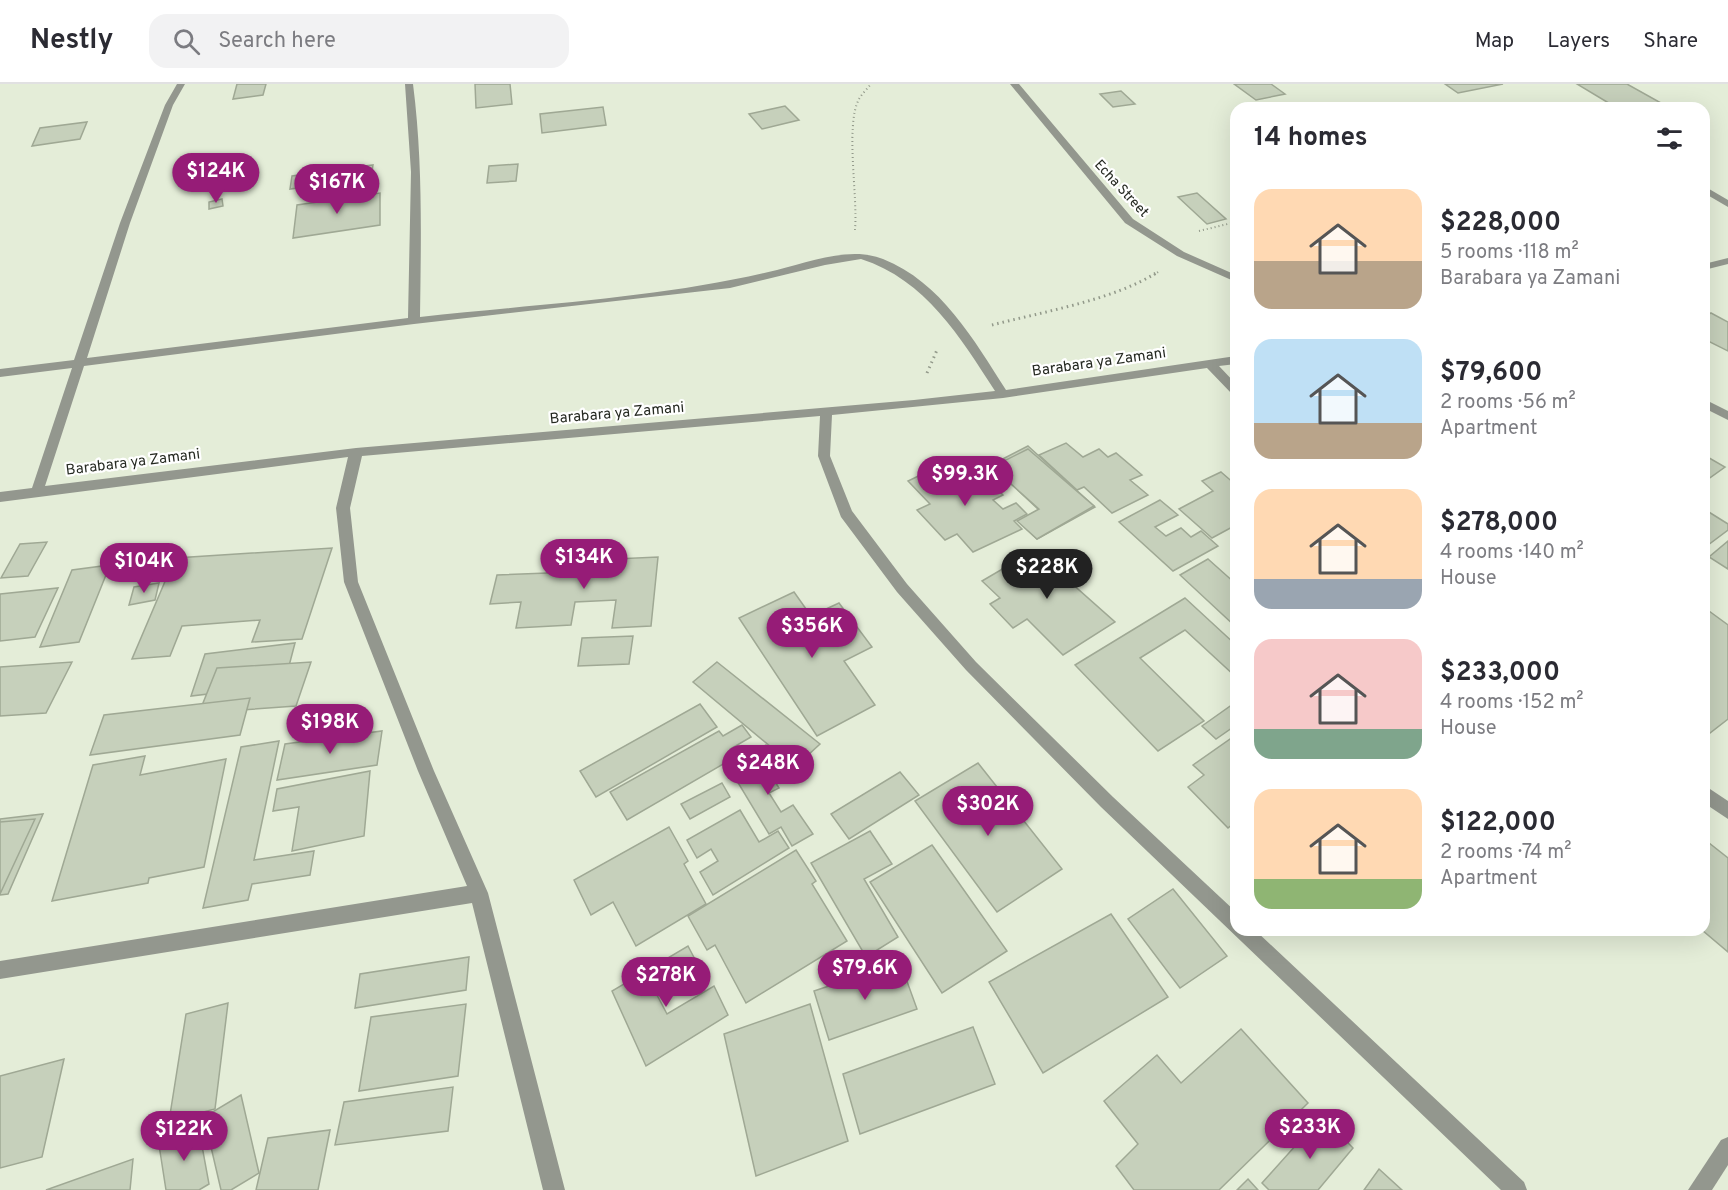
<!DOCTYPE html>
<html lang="en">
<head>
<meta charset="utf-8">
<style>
  body { margin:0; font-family:Overpass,sans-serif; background:#f2f2f3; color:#2b2b33; height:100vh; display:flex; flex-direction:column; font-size:22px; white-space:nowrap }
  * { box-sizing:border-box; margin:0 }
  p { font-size:20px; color:#7c7c81 }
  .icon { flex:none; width:33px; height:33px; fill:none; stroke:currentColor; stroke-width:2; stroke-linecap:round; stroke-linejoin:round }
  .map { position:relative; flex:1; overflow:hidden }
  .details { position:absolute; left:1230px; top:18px; width:480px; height:834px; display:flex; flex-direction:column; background:#fff; border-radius:18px; box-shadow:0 6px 24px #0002 }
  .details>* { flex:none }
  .price { position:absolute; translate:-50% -51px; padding:0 14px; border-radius:21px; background:#961c77; color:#fff; font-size:20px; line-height:39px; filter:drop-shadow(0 2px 3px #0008) }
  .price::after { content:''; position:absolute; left:50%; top:36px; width:18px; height:14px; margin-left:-9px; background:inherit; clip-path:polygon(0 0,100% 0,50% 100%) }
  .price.active { background:#222; color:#fff }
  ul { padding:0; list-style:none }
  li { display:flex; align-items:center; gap:18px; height:150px; padding:0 24px }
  li span { display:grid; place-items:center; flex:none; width:168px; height:120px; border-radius:18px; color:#555 }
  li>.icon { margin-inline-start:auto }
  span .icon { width:72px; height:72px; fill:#fffc; stroke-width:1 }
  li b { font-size:26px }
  h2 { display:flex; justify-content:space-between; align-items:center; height:72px; padding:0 24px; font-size:26px }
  header { display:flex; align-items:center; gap:36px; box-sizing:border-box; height:84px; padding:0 30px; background:#fff; border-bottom:2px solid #e1e1e2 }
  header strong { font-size:28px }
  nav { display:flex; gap:33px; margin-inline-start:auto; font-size:21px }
  .search { width:420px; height:54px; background:#f2f2f3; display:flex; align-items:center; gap:15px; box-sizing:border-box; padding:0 21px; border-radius:18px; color:#7c7c81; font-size:22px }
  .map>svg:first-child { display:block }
  .building { fill:#c6d0bb; stroke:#9fa894; stroke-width:1.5 }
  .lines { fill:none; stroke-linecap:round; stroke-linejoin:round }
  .path-far1 { stroke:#92998a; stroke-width:2; stroke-dasharray:1 3; stroke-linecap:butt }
  .path { stroke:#92998a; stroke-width:3; stroke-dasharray:1.5 4; stroke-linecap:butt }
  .lane { fill:#93978e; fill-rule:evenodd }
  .street { fill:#93978e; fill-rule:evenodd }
  .labels { text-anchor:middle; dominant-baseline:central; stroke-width:4.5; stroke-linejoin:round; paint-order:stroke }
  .far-street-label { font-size:14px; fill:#252921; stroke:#fff }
  .street-label { font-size:15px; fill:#252921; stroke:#fff }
</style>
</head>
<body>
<header>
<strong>Nestly</strong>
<div class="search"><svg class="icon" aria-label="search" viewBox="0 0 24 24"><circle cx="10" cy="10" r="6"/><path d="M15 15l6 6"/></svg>Search here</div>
<nav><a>Map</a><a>Layers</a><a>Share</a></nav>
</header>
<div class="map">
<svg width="1728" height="1106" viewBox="0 0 1728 1106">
  <rect width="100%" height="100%" fill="#e4edd8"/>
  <g class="building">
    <polygon points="237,0 266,0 263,11 233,15"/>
    <polygon points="475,0 510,0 512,20 476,24"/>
    <polygon points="1234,0 1271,0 1285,10 1256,16"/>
    <polygon points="1445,0 1503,0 1458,9"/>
    <polygon points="1577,0 1627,0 1670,24 1596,24 1612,21"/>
    <polygon points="1121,7 1135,20 1113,23 1100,10"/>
    <polygon points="785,22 799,36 762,45 749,30"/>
    <polygon points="603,23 606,41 542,49 540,30"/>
    <polygon points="87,38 80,55 32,62 40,44"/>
    <polygon points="518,80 516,97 487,99 489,82"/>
    <polygon points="373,81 371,94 290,105 292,92"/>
    <polygon points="380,109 380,141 293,154 297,121"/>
    <polygon points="1197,109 1226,135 1207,140 1178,113"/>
    <polygon points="222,115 223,122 209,125 209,118"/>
    <polygon points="1711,229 1728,238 1728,267 1704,255 1704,234"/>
    <polygon points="1066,359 1083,373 1099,365 1108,373 1116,369 1142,391 1130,396 1148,411 1112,429 1084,403 1077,406 1039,371"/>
    <polygon points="1028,362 1095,423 1037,455 1018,437 1039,426 991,381"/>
    <polygon points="1028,365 1094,422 1037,455 1017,437 1039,425 992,383"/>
    <polygon points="1704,371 1725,383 1704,398"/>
    <polygon points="954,375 980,402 990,398 1003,411 993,416 1003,425 1016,419 1027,430 1014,437 1022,445 973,468 957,450 945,456 917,426 930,420 908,397"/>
    <polygon points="1221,388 1236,401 1236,441 1212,454 1179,425 1213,407 1202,397"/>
    <polygon points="1160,416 1178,431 1155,443 1166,452 1181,444 1191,453 1201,447 1218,462 1173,487 1119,438"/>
    <polygon points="1704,425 1728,440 1728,446 1704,464"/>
    <polygon points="1728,457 1728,485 1709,473"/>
    <polygon points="47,458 28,492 1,494 20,460"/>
    <polygon points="617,462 615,475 658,473 651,542 612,544 616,516 575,518 571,541 516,544 521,518 490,520 497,491 574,488 579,464"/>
    <polygon points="332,464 302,555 252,558 260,536 182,542 170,572 132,575 175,474"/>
    <polygon points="1035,466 1044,473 1057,467 1082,489 1069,497 1115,538 1063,571 1027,535 1013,544 990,520 1000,514 982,497"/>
    <polygon points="1208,475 1236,500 1236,543 1180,491"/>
    <polygon points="110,481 79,558 40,563 72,486"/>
    <polygon points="159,499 155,516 129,521 134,503"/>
    <polygon points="58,504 35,553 0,557 0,510"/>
    <polygon points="794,508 811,532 839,519 872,563 844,577 875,621 817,652 739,534"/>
    <polygon points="1185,514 1236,561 1236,593 1185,546 1140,574 1204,637 1158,667 1075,581"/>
    <polygon points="1709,527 1728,541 1728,635 1710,649 1704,644 1704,531"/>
    <polygon points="633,552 629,580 578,582 582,554"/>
    <polygon points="295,559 284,601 191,612 205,570"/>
    <polygon points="72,578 46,629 0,632 0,583"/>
    <polygon points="311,578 296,622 199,629 217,584"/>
    <polygon points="717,578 820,660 795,683 693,598"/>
    <polygon points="250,614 240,651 90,671 104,631"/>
    <polygon points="1236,618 1236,648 1232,644 1216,655 1202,642"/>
    <polygon points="700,620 717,643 596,713 580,687"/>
    <polygon points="742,641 751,653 732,664 737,672 627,736 610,708 719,647 723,652"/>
    <polygon points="382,647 377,681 277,696 285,660"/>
    <polygon points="1233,653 1236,656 1236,741 1234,739 1228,744 1188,703 1204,691 1193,681"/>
    <polygon points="279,657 254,776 314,767 310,791 252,800 248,816 203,824 241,663"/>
    <polygon points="766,661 775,675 764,680 779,704 769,709 781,728 793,721 813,750 792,762 781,743 769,750 728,682"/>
    <polygon points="145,672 140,691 226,675 204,783 149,794 148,799 52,817 93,681"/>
    <polygon points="978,679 1062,785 997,828 915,717"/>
    <polygon points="370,687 364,752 292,767 299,723 273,727 277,705"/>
    <polygon points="900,688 919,711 849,755 831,730"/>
    <polygon points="722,699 730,713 690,735 681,720"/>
    <polygon points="740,726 759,758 778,747 789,764 713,811 700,788 718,777 711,765 697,774 687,756"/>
    <polygon points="43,730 8,810 0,811 0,735"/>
    <polygon points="35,735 0,810 0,738"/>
    <polygon points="669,743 688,777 684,780 706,820 636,862 613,818 591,831 574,796"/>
    <polygon points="870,747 892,780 864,795 898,853 866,873 811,779"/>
    <polygon points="1704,755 1728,774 1728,868 1702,846 1704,846"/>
    <polygon points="932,761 1007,867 942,909 870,798"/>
    <polygon points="796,766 816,797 812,800 847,857 746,919 715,861 707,866 688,832"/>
    <polygon points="1173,805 1227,872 1180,904 1128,835"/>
    <polygon points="1111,830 1168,913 1043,989 989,898"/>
    <polygon points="688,862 700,885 657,911 667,930 714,902 728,931 646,982 612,907"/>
    <polygon points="469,873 466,906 355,924 360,890"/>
    <polygon points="900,878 917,925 829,956 814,907"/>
    <polygon points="228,919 215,1025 169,1037 186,930"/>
    <polygon points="466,920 458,992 359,1007 371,933"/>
    <polygon points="810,920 848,1057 756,1092 724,950"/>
    <polygon points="973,943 995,1000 860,1050 843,990"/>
    <polygon points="1241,945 1308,1019 1219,1106 1134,1106 1116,1082 1138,1060 1104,1017 1157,971 1181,999"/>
    <polygon points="64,975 42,1073 0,1084 0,992"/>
    <polygon points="453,1003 448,1047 335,1061 344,1018"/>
    <polygon points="241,1011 259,1089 231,1106 221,1106 204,1033"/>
    <polygon points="1322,1032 1353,1064 1318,1106 1269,1106 1262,1099"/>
    <polygon points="198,1040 209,1100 199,1106 166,1106 159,1061"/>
    <polygon points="330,1046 318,1106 256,1106 268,1054"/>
    <polygon points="133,1075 130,1106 46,1106"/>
    <polygon points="1379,1085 1402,1106 1364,1106"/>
    <polygon points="1248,1095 1258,1106 1237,1106"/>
  </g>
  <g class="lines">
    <g class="path-far1">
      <path d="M855 146C858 112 845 41 859 15 862 10 867 5 871 0"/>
      <polyline points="1199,147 1236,138"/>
      <polyline points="1154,191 1158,188"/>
    </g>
    <g class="path">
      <path d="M992 241C1042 228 1113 216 1156 189"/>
      <polyline points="927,289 937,266"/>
    </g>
    <polygon class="lane" points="1704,102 1728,116 1728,123 1704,109"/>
    <g class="street">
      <path d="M177 0H185L173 21 130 139 87 274 408 234 411 88 405 0H413C423 78 421 155 420 233 537 220 663 214 777 186 810 178 850 162 883 175 941 198 974 256 1006 306L1236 272V280L1219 282 1236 300V311L1232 310 1207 284 1003 314 832 331 830 372 852 427 907 500 976 578 1113 713 1236 828V846H1255L1524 1098 1527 1106H1501L1101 723 966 586 897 508 841 433 818 372 820 332 362 372 350 424 358 498 434 687 488 809 565 1106H543L472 819 0 895V877L467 802 418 687 344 498 336 424 348 373 0 418V408L32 404 72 284 0 293V285L74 276 120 139 165 21ZM861 175C926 196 960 253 995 307L914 316 356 364 45 402 84 282 414 240 730 204 825 181Z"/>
      <polygon points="1010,0 1019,0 1133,135 1184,168 1236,191 1236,198 1177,172 1125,139"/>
      <polygon points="1728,174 1728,180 1704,186 1704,180"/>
      <polygon points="1704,315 1728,327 1728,336 1704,324"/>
      <polygon points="1704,701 1728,717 1728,735 1704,719"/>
      <polygon points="1728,1053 1728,1081 1712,1106 1688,1106 1721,1056"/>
    </g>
  </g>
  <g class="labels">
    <g class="far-street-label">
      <text transform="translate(1121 105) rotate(47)">Echa Street</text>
    </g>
    <g class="street-label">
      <text transform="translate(1099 279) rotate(-8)">Barabara ya Zamani</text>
      <text transform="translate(617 330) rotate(-5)">Barabara ya Zamani</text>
      <text transform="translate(133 379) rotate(-7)">Barabara ya Zamani</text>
    </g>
  </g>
</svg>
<b class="price" style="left:216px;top:120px">$124K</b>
<b class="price" style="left:337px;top:131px">$167K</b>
<b class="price" style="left:965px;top:423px">$99.3K</b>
<b class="price" style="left:584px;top:506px">$134K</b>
<b class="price" style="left:144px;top:510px">$104K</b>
<b class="price active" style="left:1047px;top:516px">$228K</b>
<b class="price" style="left:812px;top:575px">$356K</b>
<b class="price" style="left:330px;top:671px">$198K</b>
<b class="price" style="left:768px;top:712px">$248K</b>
<b class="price" style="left:988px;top:753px">$302K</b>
<b class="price" style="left:865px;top:917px">$79.6K</b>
<b class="price" style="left:666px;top:924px">$278K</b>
<b class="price" style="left:1310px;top:1076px">$233K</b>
<b class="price" style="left:184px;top:1078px">$122K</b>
<section class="details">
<h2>14 homes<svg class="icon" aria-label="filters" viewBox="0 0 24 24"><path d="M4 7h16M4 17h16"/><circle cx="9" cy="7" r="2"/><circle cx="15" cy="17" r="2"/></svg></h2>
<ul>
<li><span style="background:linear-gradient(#ffd9b3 60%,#b9a48a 0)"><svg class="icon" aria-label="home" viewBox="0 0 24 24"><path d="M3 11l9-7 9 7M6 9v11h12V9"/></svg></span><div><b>$228,000</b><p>5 rooms · 118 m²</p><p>Barabara ya Zamani</p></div></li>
<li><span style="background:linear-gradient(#bfe0f5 70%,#b9a48a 0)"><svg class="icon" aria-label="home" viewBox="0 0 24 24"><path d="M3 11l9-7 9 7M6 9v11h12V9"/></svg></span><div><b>$79,600</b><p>2 rooms · 56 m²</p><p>Apartment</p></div></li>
<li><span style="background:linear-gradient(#ffd9b3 75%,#9aa5b1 0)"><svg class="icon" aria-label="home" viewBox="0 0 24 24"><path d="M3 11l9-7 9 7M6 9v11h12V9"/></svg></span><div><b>$278,000</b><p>4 rooms · 140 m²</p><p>House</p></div></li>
<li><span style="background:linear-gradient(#f6c9c9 75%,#7fa58c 0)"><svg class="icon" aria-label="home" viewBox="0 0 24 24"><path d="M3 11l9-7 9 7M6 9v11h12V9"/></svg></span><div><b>$233,000</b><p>4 rooms · 152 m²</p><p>House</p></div></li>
<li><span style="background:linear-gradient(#ffd9b3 75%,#8fb573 0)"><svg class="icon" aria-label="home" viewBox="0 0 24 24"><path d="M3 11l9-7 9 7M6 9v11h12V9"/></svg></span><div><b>$122,000</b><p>2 rooms · 74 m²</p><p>Apartment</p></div></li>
</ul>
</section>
</div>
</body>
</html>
